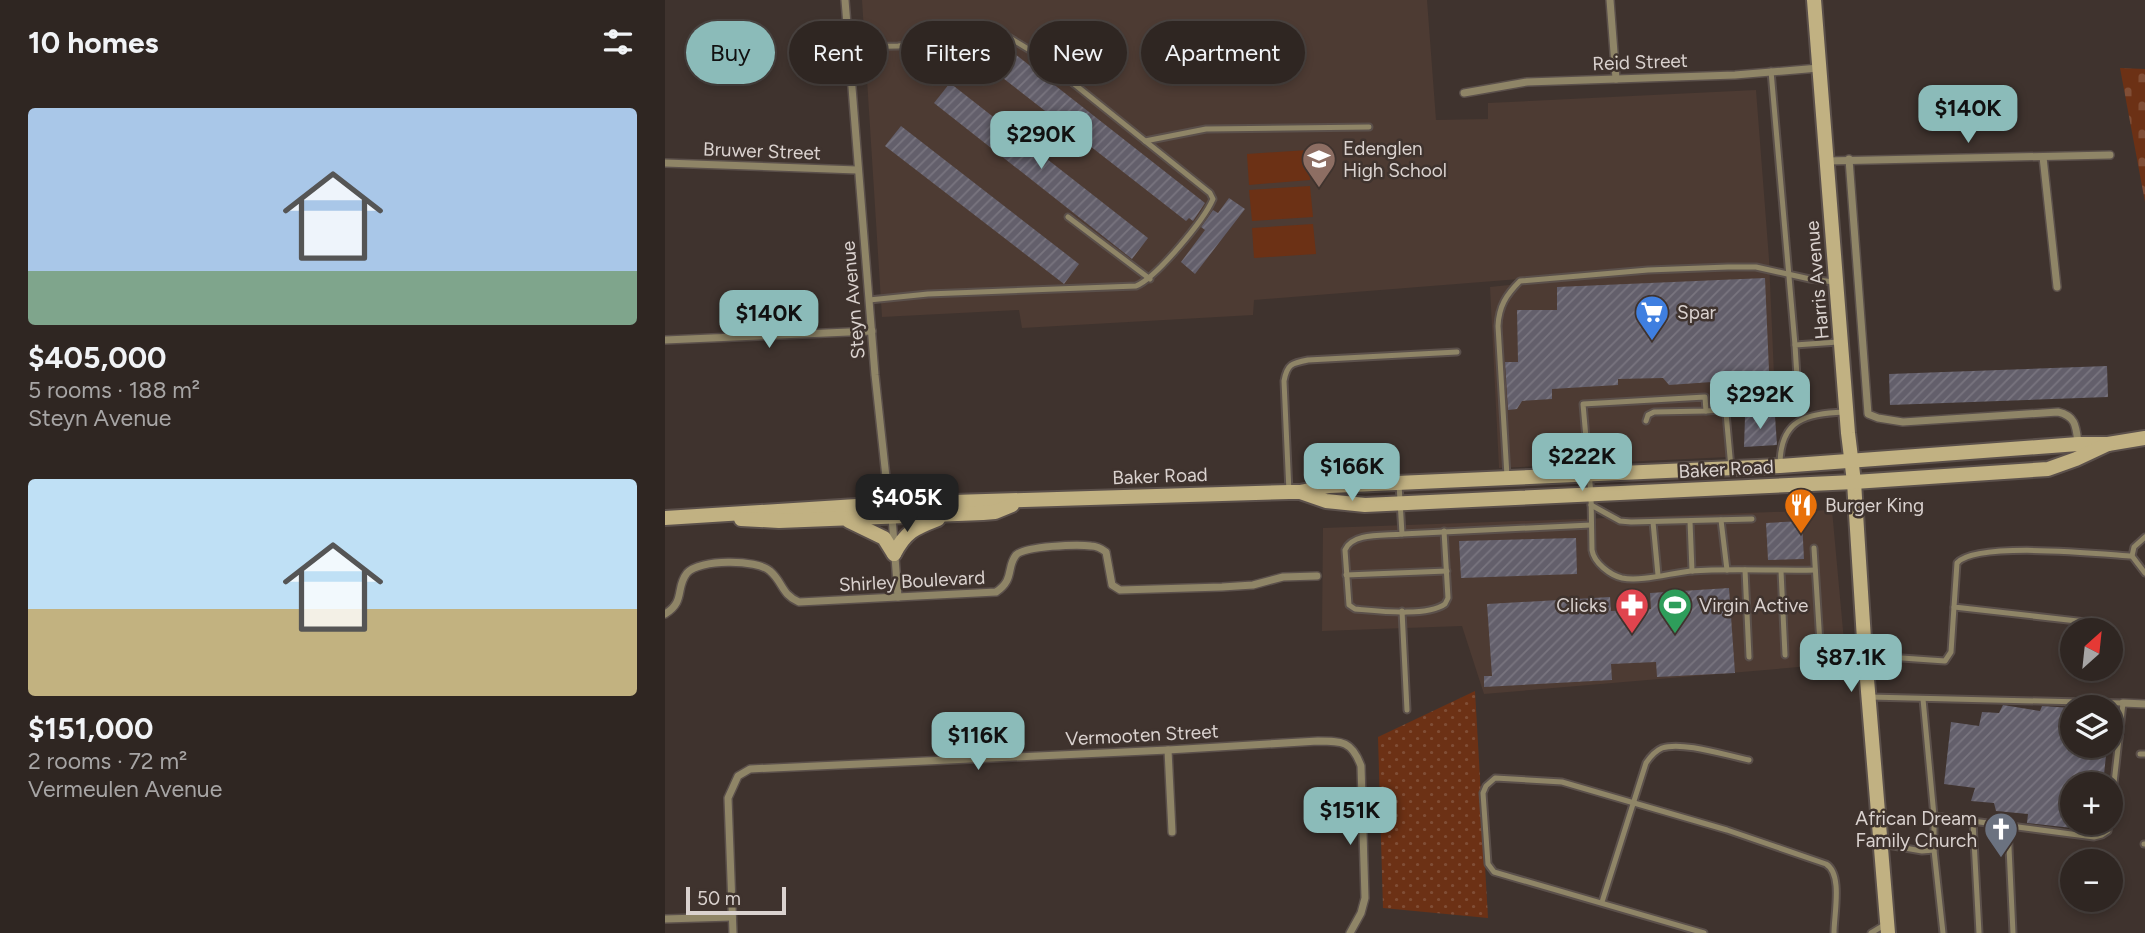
<!DOCTYPE html>
<html lang="en">
<head>
<meta charset="utf-8">
<style>
  body { margin:0; font-family:Figtree,sans-serif; background:#3b322f; color:#f1f3f6; height:100vh; display:flex; flex-direction:column; font-size:26px; white-space:nowrap }
  * { box-sizing:border-box; margin:0 }
  p { font-size:23px; color:#a7a5a5 }
  .icon { flex:none; width:38px; height:38px; fill:none; stroke:currentColor; stroke-width:2; stroke-linecap:round; stroke-linejoin:round }
  .map { position:relative; flex:1; overflow:hidden }
  .sheet { display:flex; flex-direction:column; background:#2f2622; width:665px }
  .sheet>* { flex:none }
  .banner { position:absolute; left:21px; top:21px; width:665px; height:63px; display:flex; gap:14px }
  .needle { width:46px; rotate:27deg }
  .controls { position:absolute; left:1395px; top:618px; display:grid; gap:14px }
  .controls a { display:grid; place-items:center; width:63px; height:63px; border-radius:50%; background:#2f2622; box-shadow:0 4px 10px #0003,0 0 0 2px #4a4340; font-size:35px }
  .scale { position:absolute; left:21px; bottom:18px; width:100px; box-sizing:border-box; padding-left:7px; border:4px solid #dad2cf; border-top:0; font-size:19px; line-height:24px; white-space:nowrap; color:#dad2cf; -webkit-text-stroke:5px #3f332e; paint-order:stroke }
  .price { position:absolute; translate:-50% -60px; padding:0 16px; border-radius:14px; background:#8bbbb9; color:#111; font-size:23px; line-height:46px; filter:drop-shadow(0 2px 4px #0008) }
  .price::after { content:''; position:absolute; left:50%; top:42px; width:21px; height:16px; margin-left:-10px; background:inherit; clip-path:polygon(0 0,100% 0,50% 100%) }
  .price.on { background:#222; color:#fff }
  ul { padding:0; list-style:none }
  li { display:grid; align-content:center; gap:14px; height:371px; padding:0 28px }
  li span { display:grid; place-items:center; height:217px; border-radius:7px; color:#555 }
  li>.icon { margin-inline-start:auto }
  span .icon { width:126px; height:126px; fill:#fffc; stroke-width:1 }
  li b { font-size:30px }
  h2 { display:flex; justify-content:space-between; align-items:center; height:84px; padding:0 28px; font-size:30px }
  .pill { padding:0 24px; border-radius:32px; background:#2f2622; box-shadow:0 4px 10px #0003,0 0 0 2px #4a4340; font-size:24px; line-height:63px }
  .pill.on { background:#8bbbb9; color:#111 }
  main { display:flex; flex:1; min-height:0 }
  .map>svg:first-child { display:block }
  .built { fill:#4d3b33 }
  .grass { fill:url(#grass-dots) }
  .cemetery { fill:url(#cemetery-stones) }
  .pitch { fill:#6c3115 }
  .building { fill:url(#building-hatch) }
  .lines { fill:none; stroke-linecap:round; stroke-linejoin:round }
  .service-casing { stroke:#5b504b; stroke-width:9 }
  .minor-casing { stroke:#5b504b; stroke-width:10 }
  .secondary-casing { stroke:#5b504b; stroke-width:18 }
  .service { stroke:#8f8567; stroke-width:5 }
  .minor { stroke:#8f8567; stroke-width:7 }
  .secondary { stroke:#c1b182; stroke-width:14 }
  .labels { text-anchor:middle; dominant-baseline:central; stroke-width:5; stroke-linejoin:round; paint-order:stroke }
  .street-label { font-size:19px; fill:#dad2cf; stroke:#3f332e }
  .poi-label { font-size:19px; fill:#dad2cf; stroke:#3f332e; text-anchor:start }
</style>
</head>
<body>
<main>
<section class="sheet">
<h2>10 homes<svg class="icon" aria-label="filters" viewBox="0 0 24 24"><path d="M4 7h16M4 17h16"/><circle cx="9" cy="7" r="2"/><circle cx="15" cy="17" r="2"/></svg></h2>
<ul>
<li><span style="background:linear-gradient(#a9c7e8 75%,#7fa58c 0)"><svg class="icon" aria-label="home" viewBox="0 0 24 24"><path d="M3 11l9-7 9 7M6 9v11h12V9"/></svg></span><div><b>$405,000</b><p>5 rooms · 188 m²</p><p>Steyn Avenue</p></div></li>
<li><span style="background:linear-gradient(#bfe0f5 60%,#c2b280 0)"><svg class="icon" aria-label="home" viewBox="0 0 24 24"><path d="M3 11l9-7 9 7M6 9v11h12V9"/></svg></span><div><b>$151,000</b><p>2 rooms · 72 m²</p><p>Vermeulen Avenue</p></div></li>
</ul>
</section>
<div class="map">
<svg width="1480" height="933" viewBox="0 0 1480 933">
  <defs>
    <pattern id="grass-dots" width="8" height="8" patternUnits="userSpaceOnUse" patternTransform="scale(1.75)"><rect width="8" height="8" fill="#6c3115"/><path d="M2 2h.1M6 6h.1" fill="none" stroke="#804e36" stroke-width="1.8" stroke-linecap="round"/></pattern>
    <pattern id="cemetery-stones" width="16" height="16" patternUnits="userSpaceOnUse" patternTransform="scale(1.75)"><rect width="16" height="16" fill="#6c3115"/><path d="M2 7V4a2 2 0 0 1 4 0v3zM10 15v-3a2 2 0 0 1 4 0v3z" fill="#804e36"/></pattern>
    <pattern id="building-hatch" width="6" height="6" patternUnits="userSpaceOnUse" patternTransform="scale(1.75)"><rect width="6" height="6" fill="#635f6b"/><path d="M-1 1l2-2M0 6l6-6M5 7l2-2" fill="none" stroke="#79757f"/></pattern>
  </defs>
  <rect width="100%" height="100%" fill="#3f332e"/>
  <g class="built">
    <polygon points="197,0 762,0 771,120 823,119 823,103 1091,90 1104,259 1109,375 1059,378 1063,457 834,468 825,287 1057,263 589,300 588,315 357,328 354,310 217,317"/>
    <polygon points="1167,510 1181,663 819,694 797,626 657,631 658,528"/>
  </g>
  <polygon class="grass" points="810,691 823,918 718,908 713,737"/>
  <polygon class="cemetery" points="1455,68 1480,69 1480,202"/>
  <g class="pitch">
    <polygon points="643,150 645,180 584,185 582,154"/>
    <polygon points="645,186 648,217 587,221 584,190"/>
    <polygon points="648,224 651,254 589,258 587,228"/>
  </g>
  <g class="building">
    <polygon points="350,54 540,203 528,221 524,218 521,221 334,75"/>
    <polygon points="285,83 483,238 467,259 269,103"/>
    <polygon points="236,126 414,264 399,284 220,146"/>
    <polygon points="564,198 580,209 530,274 516,262 540,230 536,227 548,210 553,213"/>
    <polygon points="1100,278 1104,371 1053,374 1047,382 1004,385 998,378 953,379 953,385 887,389 887,399 857,401 852,409 843,410 840,362 853,362 852,310 892,310 892,287"/>
    <polygon points="1442,366 1443,397 1225,405 1224,374"/>
    <polygon points="1110,416 1112,445 1079,447 1080,417"/>
    <polygon points="1137,521 1139,559 1103,560 1101,523"/>
    <polygon points="911,538 912,574 796,578 794,541"/>
    <polygon points="1064,588 1070,673 992,677 991,662 946,664 947,680 819,687 819,676 827,676 822,604 945,597 946,611 986,609 985,593"/>
    <polygon points="1338,705 1375,711 1377,706 1407,708 1407,746 1442,746 1438,784 1407,784 1407,828 1362,823 1363,814 1331,811 1329,803 1306,801 1310,788 1279,784 1286,722 1314,726 1317,712 1334,713"/>
  </g>
  <g class="lines">
    <g class="service-casing">
      <g id="service">
        <path d="M184 47 233 46 340 35 373 55 545 193 548 199C539 220 491 278 471 286L263 294 204 300"/>
        <polyline points="1106,71 1130,345"/>
        <polyline points="480,141 541,129 704,127"/>
        <polyline points="403,217 485,279"/>
        <polyline points="1132,377 1130,345 1173,342"/>
        <polyline points="1041,411 1056,410 1061,413 1066,468"/>
        <path d="M981 421 983 415 989 412 1041 411 1040 397 918 404 926 495 927 550C929 563 945 575 957 578 976 582 1006 573 1026 571 1067 568 1109 571 1150 570"/>
        <path d="M1115 463C1116 419 1141 414 1179 412"/>
        <path d="M842 476 833 326C834 306 841 295 855 281L983 270 1063 267H1091L1145 279 1169 282"/>
        <path d="M734 484 737 534C720 536 687 532 680 550L684 605 690 609C713 611 762 617 780 604L783 598 779 531"/>
        <path d="M624 492 619 381C622 364 627 363 643 360L792 352"/>
        <polyline points="926,505 955,521 966,522 1087,519"/>
        <polyline points="1056,520 1062,570"/>
        <polyline points="1025,521 1027,571"/>
        <polyline points="988,522 993,575"/>
        <polyline points="737,534 926,525"/>
        <polyline points="1480,537 1469,547 1467,556 1480,573"/>
        <polyline points="1149,548 1155,644 1165,653 1280,661 1286,652 1289,607"/>
        <polyline points="1080,570 1084,657"/>
        <polyline points="1116,571 1120,655"/>
        <polyline points="681,575 782,571"/>
        <polyline points="737,611 742,710"/>
        <path d="M1421 622 1289 607 1292 563C1311 541 1436 554 1467 556"/>
        <polyline points="1204,697 1458,703 1446,810"/>
        <polyline points="1258,699 1269,816"/>
        <polyline points="1475,754 1480,754"/>
        <polyline points="1308,822 1314,933"/>
        <polyline points="1343,826 1348,933"/>
        <polyline points="1217,844 1257,851 1269,850"/>
        <polyline points="1479,844 1480,844"/>
        <path d="M937 902 981 763C985 757 990 751 997 748 1018 741 1063 756 1084 760"/>
        <path d="M1039 933 829 872 823 864 818 793 821 786 830 778 897 782 1062 830 1161 864C1178 874 1169 914 1169 933"/>
        <polyline points="1206,933 1221,924"/>
        <polyline points="1278,933 1269,850 1269,816 1429,837 1437,835 1443,831 1444,822"/>
      </g>
    </g>
    <g class="minor-casing">
      <g id="minor">
        <polyline points="180,0 210,375 224,505"/>
        <polyline points="945,0 951,79"/>
        <polyline points="799,93 862,82 1070,75 1154,68"/>
        <polyline points="1378,157 1392,287"/>
        <path d="M1184 159 1203 414 1213 418 1238 422 1393 412C1411 416 1411 427 1413 443"/>
        <polyline points="1161,161 1445,155"/>
        <polyline points="0,163 192,170"/>
        <polyline points="0,340 207,331"/>
        <polyline points="227,517 233,597"/>
        <path d="M0 614C21 601 10 588 22 573 34 559 92 559 105 571 118 582 116 594 134 602L331 592C350 579 341 568 351 555 360 546 413 544 426 546 432 546 437 549 441 552L447 585 455 590 557 587 588 585 618 577 652 576"/>
        <polyline points="1458,703 1480,704"/>
        <polyline points="503,750 507,832"/>
        <polyline points="0,919 67,917"/>
        <path d="M68 933 63 798 73 776 85 769 503 750 653 741C677 741 687 741 696 766L700 898 696 913 685 933"/>
      </g>
    </g>
    <g class="secondary-casing">
      <g id="secondary">
        <polyline points="1149,0 1183,433 1189,482 1200,655 1223,933"/>
        <polyline points="635,492 664,486 1115,466 1413,444 1443,444 1480,438"/>
        <polyline points="0,518 223,504 624,492 635,492 661,501 700,505 1189,482 1383,469 1411,459 1443,444"/>
        <polyline points="76,519 114,521 318,513 330,512 347,505"/>
        <polyline points="184,521 219,538 229,554"/>
        <path d="M229 554C241 531 250 528 273 519"/>
      </g>
    </g>
    <use href="#service" class="service"/>
    <use href="#minor" class="minor"/>
    <use href="#secondary" class="secondary"/>
  </g>
  <defs>
    <g id="school-pin" transform="scale(1.75)"><path d="M0 17L-7.5 6A9.5 9.5 0 1 1 7.5 6Z" fill="#8d6e63" stroke="#3f332e"/><path d="M0-5L7-2L0 1L-7-2ZM-4 1L0 2.5L4 1V4Q0 6-4 4Z" fill="#fff"/></g>
    <g id="supermarket-pin" transform="scale(1.75)"><path d="M0 17L-7.5 6A9.5 9.5 0 1 1 7.5 6Z" fill="#3f7fe0" stroke="#3f332e"/><path d="M-6-5.5h2.5l.6 2H6L4.5 2H-2.5L-4.4-4H-6ZM-1.5 3.2a1.3 1.3 0 1 0 .1 0ZM3 3.2a1.3 1.3 0 1 0 .1 0Z" fill="#fff"/></g>
    <g id="restaurant-pin" transform="scale(1.75)"><path d="M0 17L-7.5 6A9.5 9.5 0 1 1 7.5 6Z" fill="#e8710a" stroke="#3f332e"/><path d="M-5-6h1v4h1v-4h1v4h1v-4h1v5L-1.5 .5V6h-2V.5L-5-1ZM5-6V6H3V1.5H1.5Q1.5-4 5-6Z" fill="#fff"/></g>
    <g id="pharmacy-pin" transform="scale(1.75)"><path d="M0 17L-7.5 6A9.5 9.5 0 1 1 7.5 6Z" fill="#e0444e" stroke="#3f332e"/><path d="M-2-6h4v4h4v4h-4v4h-4v-4h-4v-4h4Z" fill="#fff"/></g>
    <g id="stadium-pin" transform="scale(1.75)"><path d="M0 17L-7.5 6A9.5 9.5 0 1 1 7.5 6Z" fill="#2e9e5b" stroke="#3f332e"/><path d="M0-5a6.5 5 0 1 0 0 10a6.5 5 0 1 0 0-10ZM-3.5-1.8h7v3.6h-7Z" fill="#fff"/></g>
    <g id="church-pin" transform="scale(1.75)"><path d="M0 17L-7.5 6A9.5 9.5 0 1 1 7.5 6Z" fill="#6b7280" stroke="#3f332e"/><path d="M-1.2-6h2.4v3.5h3.3v2.4h-3.3V6h-2.4V-.1h-3.3v-2.4h3.3Z" fill="#fff"/></g>
  </defs>
  <g fill-rule="evenodd">
    <use href="#school-pin" x="654" y="159"/>
    <use href="#supermarket-pin" x="987" y="312"/>
    <use href="#restaurant-pin" x="1136" y="505"/>
    <use href="#pharmacy-pin" x="967" y="605"/>
    <use href="#stadium-pin" x="1010" y="605"/>
    <use href="#church-pin" x="1336" y="829"/>
  </g>
  <g class="labels">
    <g class="street-label">
      <text transform="translate(975 62) rotate(-2)">Reid Street</text>
      <text transform="translate(97 151) rotate(2)">Bruwer Street</text>
      <text transform="translate(1152 280) rotate(-95)">Harris Avenue</text>
      <text transform="translate(188 300) rotate(-95)">Steyn Avenue</text>
      <text transform="translate(1061 469) rotate(-3)">Baker Road</text>
      <text transform="translate(495 476) rotate(-2)">Baker Road</text>
      <text transform="translate(247 581) rotate(-3)">Shirley Boulevard</text>
      <text transform="translate(477 735) rotate(-3)">Vermooten Street</text>
    </g>
    <g class="poi-label">
      <text x="678" y="148">Edenglen<tspan x="678" dy="22">High School</tspan></text>
      <text x="1012" y="312">Spar</text>
      <text x="1160" y="505">Burger King</text>
      <text x="942" y="605" text-anchor="end">Clicks</text>
      <text x="1034" y="605">Virgin Active</text>
      <text x="1312" y="818" text-anchor="end">African Dream<tspan x="1312" dy="22">Family Church</tspan></text>
    </g>
  </g>
</svg>
<div class="controls">
<a><svg class="needle" viewBox="-14 -14 28 28"><path d="M0-13l5 13h-10z" fill="#e53935"/><path d="M0 13l5-13h-10z" fill="#a7a5a5"/></svg></a>
<a><svg class="icon" aria-label="layers" viewBox="0 0 24 24"><path d="M12 4l9 5-9 5-9-5zM3 14l9 5 9-5"/></svg></a>
<a>+</a>
<a>−</a>
</div>
<div class="scale">50 m</div>
<b class="price" style="left:1303px;top:145px">$140K</b>
<b class="price" style="left:376px;top:171px">$290K</b>
<b class="price" style="left:104px;top:350px">$140K</b>
<b class="price" style="left:1095px;top:431px">$292K</b>
<b class="price" style="left:917px;top:493px">$222K</b>
<b class="price" style="left:687px;top:503px">$166K</b>
<b class="price on" style="left:242px;top:534px">$405K</b>
<b class="price" style="left:1186px;top:694px">$87.1K</b>
<b class="price" style="left:313px;top:772px">$116K</b>
<b class="price" style="left:685px;top:847px">$151K</b>
<div class="banner">
<a class="pill on">Buy</a>
<a class="pill">Rent</a>
<a class="pill">Filters</a>
<a class="pill">New</a>
<a class="pill">Apartment</a>
</div>
</div>
</main>
</body>
</html>
